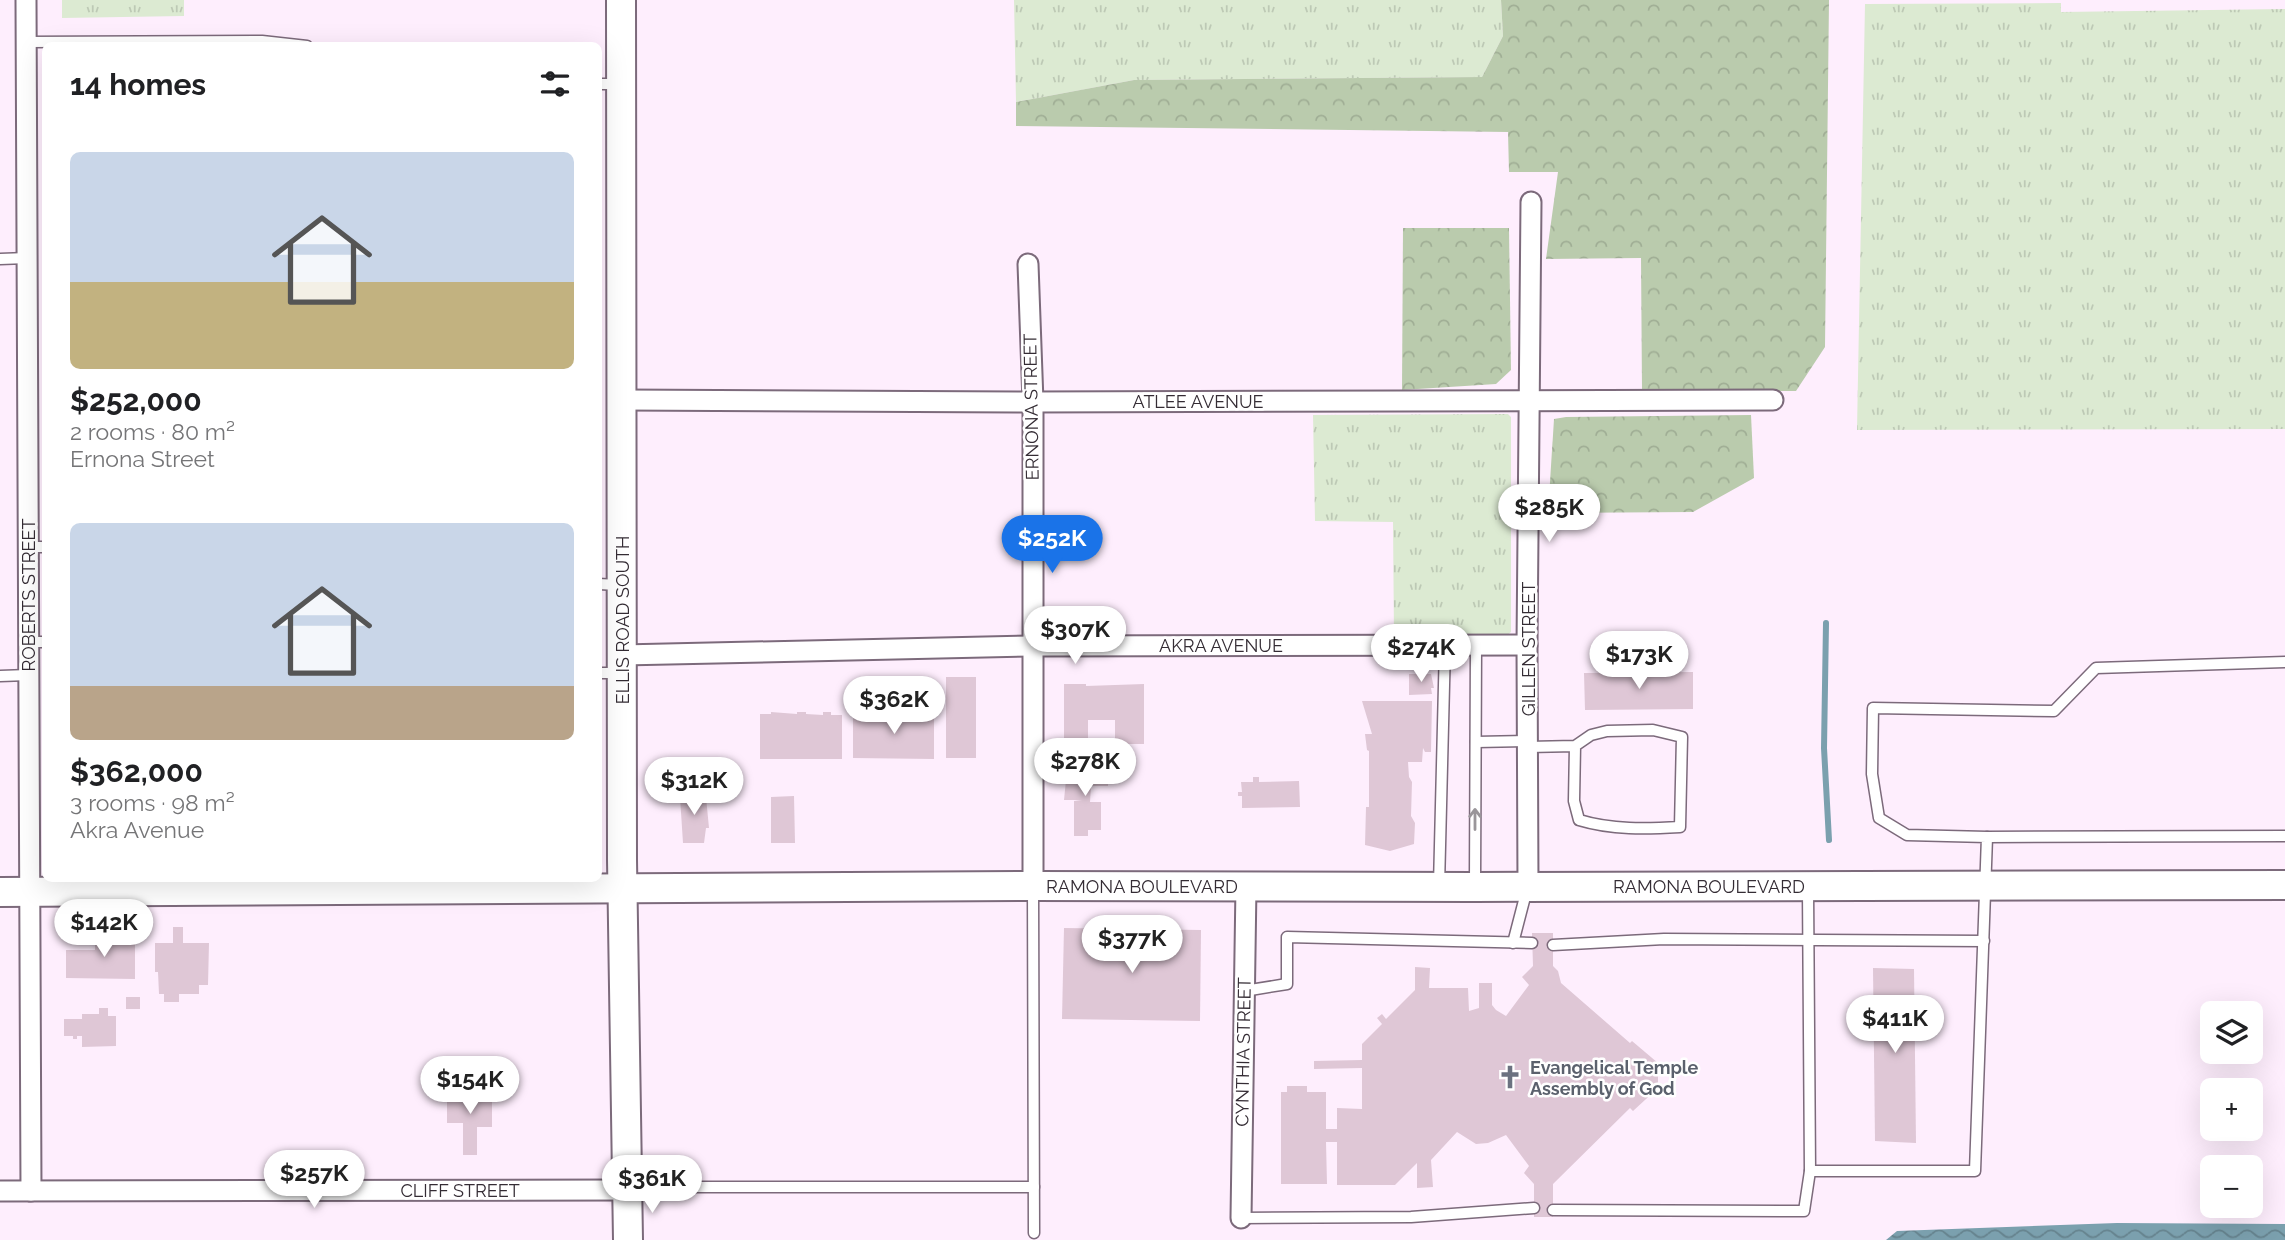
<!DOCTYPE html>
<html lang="en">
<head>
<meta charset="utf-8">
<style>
  body { margin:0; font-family:Raleway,sans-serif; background:#f6f6f6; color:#202124; height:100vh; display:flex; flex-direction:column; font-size:26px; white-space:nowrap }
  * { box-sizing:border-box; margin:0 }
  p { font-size:23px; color:#757577 }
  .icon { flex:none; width:38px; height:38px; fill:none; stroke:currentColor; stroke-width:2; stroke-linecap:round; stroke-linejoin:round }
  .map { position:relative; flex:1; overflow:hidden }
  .panel { position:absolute; left:42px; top:42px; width:560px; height:840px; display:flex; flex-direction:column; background:#fff; border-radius:10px; box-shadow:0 7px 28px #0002 }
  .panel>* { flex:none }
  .controls { position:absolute; left:2200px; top:1001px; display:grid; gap:14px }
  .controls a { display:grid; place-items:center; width:63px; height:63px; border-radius:10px; background:#fff; box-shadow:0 7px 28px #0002; font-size:35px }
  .price { position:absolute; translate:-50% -60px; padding:0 16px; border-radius:24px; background:#fff; color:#222; font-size:23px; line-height:46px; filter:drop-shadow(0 2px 4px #0008) }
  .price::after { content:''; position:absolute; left:50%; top:42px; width:21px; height:16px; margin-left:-10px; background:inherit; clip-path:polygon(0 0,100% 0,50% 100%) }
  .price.on { background:#1a73e8; color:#fff }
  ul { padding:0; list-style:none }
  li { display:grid; align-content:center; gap:14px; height:371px; padding:0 28px }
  li span { display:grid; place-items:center; height:217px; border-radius:10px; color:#555 }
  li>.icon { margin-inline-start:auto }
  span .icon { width:126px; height:126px; fill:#fffc; stroke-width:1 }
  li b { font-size:30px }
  h2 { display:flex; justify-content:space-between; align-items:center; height:84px; padding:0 28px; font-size:30px }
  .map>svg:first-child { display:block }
  .grass { fill:url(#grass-tufts) }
  .forest { fill:url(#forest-crowns) }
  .water { fill:url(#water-waves) }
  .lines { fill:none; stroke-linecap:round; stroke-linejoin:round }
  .stream { stroke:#7ba0ae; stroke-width:6 }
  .building { fill:#dfc7d6; fill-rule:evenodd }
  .lane-casing { stroke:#7c6a7b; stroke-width:13 }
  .street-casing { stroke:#7c6a7b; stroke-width:23 }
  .secondary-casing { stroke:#7c6a7b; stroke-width:32 }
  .lane { stroke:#fff; stroke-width:10 }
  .street { stroke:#fff; stroke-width:19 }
  .secondary { stroke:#fff; stroke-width:28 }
  .oneway { stroke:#9a969a }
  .labels { text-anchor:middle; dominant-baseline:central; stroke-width:5; stroke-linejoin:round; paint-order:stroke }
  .street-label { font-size:18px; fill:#342c34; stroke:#fff }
  .worship-label { font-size:18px; font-weight:bold; fill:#5b616d; stroke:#fff; text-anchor:start }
</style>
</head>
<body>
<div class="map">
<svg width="2285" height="1240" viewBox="0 0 2285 1240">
  <defs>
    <pattern id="grass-tufts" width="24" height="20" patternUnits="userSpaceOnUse" patternTransform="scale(1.75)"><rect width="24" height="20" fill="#dcead2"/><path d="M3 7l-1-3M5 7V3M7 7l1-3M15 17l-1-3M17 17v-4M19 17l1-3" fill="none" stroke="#bdc9b5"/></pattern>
    <pattern id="forest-crowns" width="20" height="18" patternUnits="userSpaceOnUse" patternTransform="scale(1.75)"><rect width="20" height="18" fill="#bacbad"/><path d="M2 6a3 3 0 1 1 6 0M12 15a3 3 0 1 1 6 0" fill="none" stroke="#a0ae95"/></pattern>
    <pattern id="water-waves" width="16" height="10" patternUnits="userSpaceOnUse" patternTransform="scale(1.75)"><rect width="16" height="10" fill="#7ba0ae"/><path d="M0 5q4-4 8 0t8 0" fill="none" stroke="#66838e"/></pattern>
  </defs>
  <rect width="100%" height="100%" fill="#feeefd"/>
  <g class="grass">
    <polygon points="62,0 184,0 184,16 62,18"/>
    <polygon points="1014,0 1501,0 1503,36 1482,77 1134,80 1016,102"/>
    <polygon points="2061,3 2061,12 2285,9 2285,429 1857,430 1865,4"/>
    <polygon points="1508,414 1511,417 1511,632 1504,638 1394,637 1393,522 1315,521 1313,415"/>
  </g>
  <g class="forest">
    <polygon points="1501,0 1829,0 1825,347 1796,391 1642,390 1641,258 1546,259 1558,172 1509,172 1508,132 1016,126 1016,102 1134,80 1482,77 1503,36"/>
    <polygon points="1403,228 1509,228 1511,370 1496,384 1402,390"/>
    <polygon points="1751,415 1754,478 1693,512 1548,513 1554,419 1566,417"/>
  </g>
  <polygon class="water" points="2117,1223 2285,1224 2285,1240 1886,1240 1897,1231"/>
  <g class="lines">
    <polyline class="stream" points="1826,623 1824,748 1829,840"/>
  </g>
  <g class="building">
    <polygon points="1693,672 1693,709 1585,710 1584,673"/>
    <polygon points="1409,674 1431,674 1434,688 1431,688 1432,694 1409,695"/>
    <rect x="946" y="677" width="30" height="81"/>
    <path d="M1064 684H1086V686L1144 684V744H1115V762H1067V743H1064ZM1088 720H1115V740H1088Z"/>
    <polygon points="1362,701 1432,701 1431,752 1425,752 1423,748 1422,762 1408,762 1409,777 1412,782 1411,816 1415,823 1414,844 1390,851 1365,845 1366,807 1369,807 1369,751 1367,750 1365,734 1372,734"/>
    <polygon points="914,710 925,710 925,714 934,714 934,759 853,758 853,714 861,714 861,711 873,711 873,714 888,714 888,711 900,711 900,714 914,714"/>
    <polygon points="771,712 797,714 797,712 806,712 806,714 823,715 823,712 831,712 831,715 842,715 842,759 760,759 760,714 771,714"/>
    <polygon points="1066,769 1108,769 1108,786 1091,786 1090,802 1101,802 1101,830 1088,830 1088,836 1074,836 1074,801 1082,800 1064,800 1066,780 1062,778 1062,772"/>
    <polygon points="1253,777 1259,777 1259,782 1299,781 1300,807 1242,808 1242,796 1238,796 1238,792 1242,792 1241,782 1253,782"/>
    <polygon points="683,790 695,790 695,797 706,797 709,828 706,828 704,843 683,843 680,797 683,797"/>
    <polygon points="794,796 795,843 771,843 771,797"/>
    <polygon points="173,927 183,927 183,943 209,943 208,985 199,985 199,994 179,994 179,1002 164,1002 164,994 159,994 158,972 155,972 155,943 173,943"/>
    <polygon points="1064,928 1201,930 1200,1021 1062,1019"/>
    <polygon points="119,932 135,932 135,979 66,978 66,950 95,950 95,938 119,938"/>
    <polygon points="1532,933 1553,933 1553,966 1558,971 1561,983 1630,1043 1632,1041 1658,1063 1658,1088 1633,1111 1630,1108 1553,1184 1553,1217 1534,1217 1534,1184 1524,1173 1529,1166 1506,1135 1488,1143 1476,1144 1457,1132 1431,1160 1433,1187 1417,1188 1417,1163 1395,1185 1337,1185 1337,1142 1326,1142 1327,1184 1281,1184 1281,1092 1287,1092 1287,1086 1307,1086 1307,1092 1326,1092 1326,1129 1337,1129 1337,1108 1362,1109 1362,1068 1314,1069 1314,1061 1362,1060 1362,1044 1382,1024 1377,1018 1382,1014 1386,1019 1415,990 1415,967 1430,968 1429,988 1468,988 1469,1011 1479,1008 1479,983 1492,983 1492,1005 1496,1010 1506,1016 1529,985 1522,977 1533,966"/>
    <polygon points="1873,968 1914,969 1916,1143 1875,1141"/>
    <rect x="126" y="997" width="14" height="12"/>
    <polygon points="99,1008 108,1008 108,1016 116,1016 116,1046 82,1047 82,1036 77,1036 77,1039 73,1039 73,1036 64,1036 64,1019 82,1019 82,1014 99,1014"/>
    <polygon points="447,1093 492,1093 492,1127 477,1127 477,1155 463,1155 463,1123 447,1123"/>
  </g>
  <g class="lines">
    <g class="lane-casing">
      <g id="lane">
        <polyline points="26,42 262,41 307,46"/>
        <polyline points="598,84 617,84"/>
        <polyline points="0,259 27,258"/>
        <polyline points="28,547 46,547"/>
        <polyline points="598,584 619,585"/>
        <polyline points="28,642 46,642"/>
        <polyline points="598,673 620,673"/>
        <polyline points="0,676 28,675"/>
        <polyline points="1476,742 1528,741"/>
        <path d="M1528 747 1575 746 1591 735 1607 731 1653 730 1682 737 1680 827C1646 829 1612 830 1579 820L1574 801 1575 746"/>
        <polyline points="1987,837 2285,836"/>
        <polyline points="1475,883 1476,645"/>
        <polyline points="1439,886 1445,645"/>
        <polyline points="1033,887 1034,1233"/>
        <polyline points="1808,890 1810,1171"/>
        <polyline points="1513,943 1527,889"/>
        <polyline points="1553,945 1664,939 1984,941"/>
        <polyline points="1244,991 1287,984 1287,937 1532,943"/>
        <polyline points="631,1190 675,1187 1034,1187"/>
        <polyline points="1553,1210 1804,1211 1810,1171 1975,1171 1987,837 1907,835 1879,818 1872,774 1873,708 2054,711 2096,668 2285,662"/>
        <polyline points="1241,1218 1411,1217 1534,1208"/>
      </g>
    </g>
    <g class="street-casing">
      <g id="street">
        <polyline points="26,0 31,1191"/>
        <polyline points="1028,264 1033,402 1033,886"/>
        <polyline points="623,400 1033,402 1773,400"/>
        <polyline points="622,655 1031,646 1527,645"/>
        <polyline points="1528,887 1527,645 1531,202"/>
        <polyline points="0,1191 627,1190"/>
        <polyline points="1241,1218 1246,886"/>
      </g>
    </g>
    <g class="secondary-casing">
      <g id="secondary">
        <polyline points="621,0 622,860 628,1240"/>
        <polyline points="0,892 1033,886 1475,887 2285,885"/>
      </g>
    </g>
    <use href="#lane" class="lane"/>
    <use href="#street" class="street"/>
    <use href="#secondary" class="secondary"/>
  </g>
  <defs><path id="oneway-shaft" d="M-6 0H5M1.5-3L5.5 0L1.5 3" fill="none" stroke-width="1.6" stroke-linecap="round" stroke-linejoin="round" transform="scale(1.75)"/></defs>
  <use class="oneway" href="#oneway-shaft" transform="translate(1475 819) rotate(-90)"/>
  <defs>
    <g id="church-bare" transform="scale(1.89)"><path d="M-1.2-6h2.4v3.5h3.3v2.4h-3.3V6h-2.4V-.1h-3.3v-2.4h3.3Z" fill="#6b7280" stroke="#fff" stroke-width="2.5" paint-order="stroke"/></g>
  </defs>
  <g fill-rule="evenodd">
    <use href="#church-bare" x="1510" y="1077"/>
  </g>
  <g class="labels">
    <g class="street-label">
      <text x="1198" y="401">ATLEE AVENUE</text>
      <text transform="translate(1031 407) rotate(-91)">ERNONA STREET</text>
      <text transform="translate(28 595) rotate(-90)">ROBERTS STREET</text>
      <text transform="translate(622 620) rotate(-90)">ELLIS ROAD SOUTH</text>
      <text x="1221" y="645">AKRA AVENUE</text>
      <text transform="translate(1528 649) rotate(-90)">GILLEN STREET</text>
      <text x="1142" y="886">RAMONA BOULEVARD</text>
      <text x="1709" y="886">RAMONA BOULEVARD</text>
      <text transform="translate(1243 1052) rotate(-89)">CYNTHIA STREET</text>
      <text x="460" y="1190">CLIFF STREET</text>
    </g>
    <g class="worship-label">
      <text x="1530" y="1067">Evangelical Temple<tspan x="1530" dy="21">Assembly of God</tspan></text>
    </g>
  </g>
</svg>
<div class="controls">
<a><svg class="icon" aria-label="layers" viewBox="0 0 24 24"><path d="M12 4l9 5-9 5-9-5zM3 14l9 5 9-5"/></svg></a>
<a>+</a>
<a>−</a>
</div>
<b class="price" style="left:1549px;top:544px">$285K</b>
<b class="price on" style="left:1052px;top:575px">$252K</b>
<b class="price" style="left:1075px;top:666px">$307K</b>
<b class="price" style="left:1421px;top:684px">$274K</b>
<b class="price" style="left:1639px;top:691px">$173K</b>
<b class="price" style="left:894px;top:736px">$362K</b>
<b class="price" style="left:1085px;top:798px">$278K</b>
<b class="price" style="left:694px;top:817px">$312K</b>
<b class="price" style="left:104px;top:959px">$142K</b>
<b class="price" style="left:1132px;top:975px">$377K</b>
<b class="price" style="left:1895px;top:1055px">$411K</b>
<b class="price" style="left:470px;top:1116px">$154K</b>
<b class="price" style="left:314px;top:1210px">$257K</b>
<b class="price" style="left:652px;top:1215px">$361K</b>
<section class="panel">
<h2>14 homes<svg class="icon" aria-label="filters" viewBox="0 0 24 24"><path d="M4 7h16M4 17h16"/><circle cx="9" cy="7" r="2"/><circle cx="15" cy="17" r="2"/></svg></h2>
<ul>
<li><span style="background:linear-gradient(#c9d6e8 60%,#c2b280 0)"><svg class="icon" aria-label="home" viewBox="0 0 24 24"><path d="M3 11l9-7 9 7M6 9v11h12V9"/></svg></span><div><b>$252,000</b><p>2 rooms · 80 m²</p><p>Ernona Street</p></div></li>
<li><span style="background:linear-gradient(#c9d6e8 75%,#b9a48a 0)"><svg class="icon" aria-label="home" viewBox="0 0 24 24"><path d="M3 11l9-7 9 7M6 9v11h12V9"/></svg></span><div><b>$362,000</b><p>3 rooms · 98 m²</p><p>Akra Avenue</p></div></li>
</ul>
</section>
</div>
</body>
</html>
